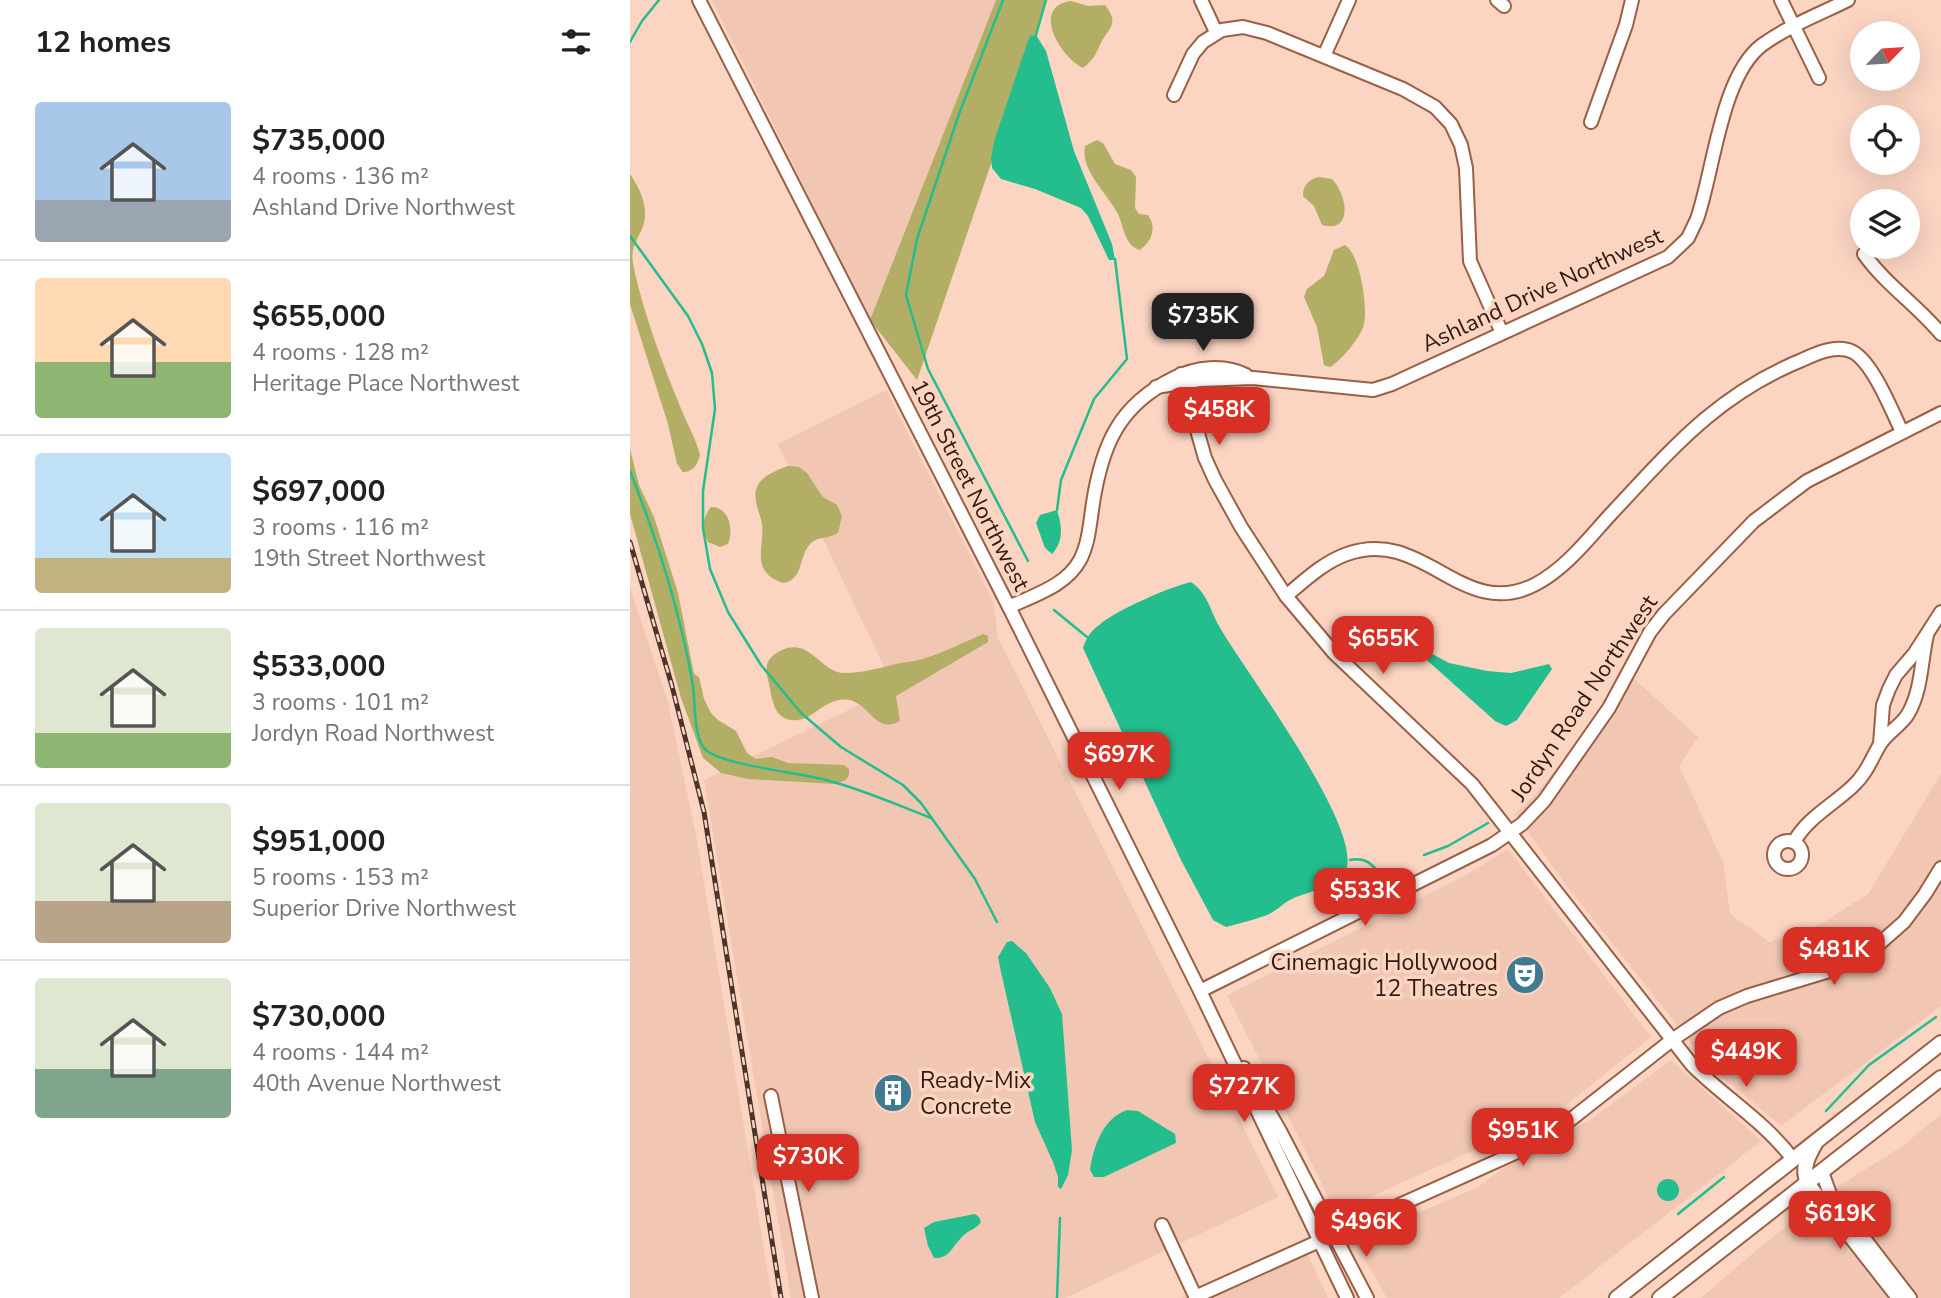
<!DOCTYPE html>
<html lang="en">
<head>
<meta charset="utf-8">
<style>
  body { margin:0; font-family:"Nunito Sans",sans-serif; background:#f2f2f2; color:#202124; height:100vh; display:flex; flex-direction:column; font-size:26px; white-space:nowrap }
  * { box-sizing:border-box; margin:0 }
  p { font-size:23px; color:#757577 }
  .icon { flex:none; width:38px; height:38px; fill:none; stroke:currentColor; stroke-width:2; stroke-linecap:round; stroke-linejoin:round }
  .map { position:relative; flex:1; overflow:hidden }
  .panel { display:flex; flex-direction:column; background:#fff; width:630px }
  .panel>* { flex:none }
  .needle { width:46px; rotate:65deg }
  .fabs { position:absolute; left:1220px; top:21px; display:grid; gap:14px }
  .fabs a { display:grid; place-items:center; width:70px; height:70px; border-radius:50%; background:#fff; box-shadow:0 7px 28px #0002; font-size:35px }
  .price { position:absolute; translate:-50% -60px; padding:0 16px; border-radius:14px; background:#d93025; color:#fff; font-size:23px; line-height:46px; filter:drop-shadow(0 2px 4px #0008) }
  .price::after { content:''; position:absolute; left:50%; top:42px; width:21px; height:16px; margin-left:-10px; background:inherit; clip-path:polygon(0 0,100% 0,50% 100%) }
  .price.current { background:#222; color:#fff }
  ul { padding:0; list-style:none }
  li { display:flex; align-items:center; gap:21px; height:175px; padding:0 35px }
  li+li { border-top:2px solid #e0e0e0 }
  li span { display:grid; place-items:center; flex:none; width:196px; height:140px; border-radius:7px; color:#555 }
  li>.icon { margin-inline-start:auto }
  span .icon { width:84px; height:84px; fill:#fffc; stroke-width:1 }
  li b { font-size:30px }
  h2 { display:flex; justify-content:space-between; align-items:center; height:84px; padding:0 35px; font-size:30px }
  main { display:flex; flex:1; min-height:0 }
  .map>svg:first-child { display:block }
  .built { fill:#f1c6b3 }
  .green { fill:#b2ae65 }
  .water { fill:#24bd8d }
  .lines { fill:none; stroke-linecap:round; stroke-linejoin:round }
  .stream { stroke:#24bd8d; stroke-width:2.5 }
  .minor-casing { stroke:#996045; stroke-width:16 }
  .major-casing { stroke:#996045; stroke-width:18 }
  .minor { stroke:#fff; stroke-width:12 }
  .major { stroke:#fff; stroke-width:14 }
  .rail-casing { stroke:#4d3428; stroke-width:5 }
  .rail { stroke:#fbd4c2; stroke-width:2.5; stroke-dasharray:8; stroke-linecap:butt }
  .labels { text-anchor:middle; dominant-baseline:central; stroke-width:7; stroke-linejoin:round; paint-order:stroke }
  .street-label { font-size:23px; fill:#311a0f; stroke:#fbd4c2 }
  .poi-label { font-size:23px; fill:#311a0f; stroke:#fbd4c2; text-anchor:end }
</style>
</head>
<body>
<main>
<section class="panel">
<h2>12 homes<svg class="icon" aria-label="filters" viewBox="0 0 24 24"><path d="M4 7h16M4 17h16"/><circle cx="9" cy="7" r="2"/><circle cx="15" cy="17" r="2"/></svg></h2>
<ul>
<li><span style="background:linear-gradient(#a9c7e8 70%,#9aa5b1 0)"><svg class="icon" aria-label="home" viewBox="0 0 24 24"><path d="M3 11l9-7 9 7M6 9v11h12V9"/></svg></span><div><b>$735,000</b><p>4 rooms · 136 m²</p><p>Ashland Drive Northwest</p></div></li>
<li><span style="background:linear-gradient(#ffd9b3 60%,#8fb573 0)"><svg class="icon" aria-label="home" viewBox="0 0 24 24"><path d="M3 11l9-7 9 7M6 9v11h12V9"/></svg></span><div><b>$655,000</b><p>4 rooms · 128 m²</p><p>Heritage Place Northwest</p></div></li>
<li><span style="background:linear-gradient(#bfe0f5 75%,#c2b280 0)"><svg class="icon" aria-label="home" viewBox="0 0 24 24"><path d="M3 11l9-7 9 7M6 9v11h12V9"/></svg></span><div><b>$697,000</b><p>3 rooms · 116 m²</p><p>19th Street Northwest</p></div></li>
<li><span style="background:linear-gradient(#dfe7d0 75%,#8fb573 0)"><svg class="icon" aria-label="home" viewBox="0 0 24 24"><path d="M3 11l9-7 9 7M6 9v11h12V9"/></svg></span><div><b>$533,000</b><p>3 rooms · 101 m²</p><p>Jordyn Road Northwest</p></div></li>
<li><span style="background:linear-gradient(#dfe7d0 70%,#b9a48a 0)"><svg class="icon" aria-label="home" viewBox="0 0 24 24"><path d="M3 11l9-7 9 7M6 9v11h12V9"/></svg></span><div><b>$951,000</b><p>5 rooms · 153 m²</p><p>Superior Drive Northwest</p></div></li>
<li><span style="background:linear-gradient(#dfe7d0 65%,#7fa58c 0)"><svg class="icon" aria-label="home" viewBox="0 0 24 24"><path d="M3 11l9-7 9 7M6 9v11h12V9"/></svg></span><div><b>$730,000</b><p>4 rooms · 144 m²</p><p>40th Avenue Northwest</p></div></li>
</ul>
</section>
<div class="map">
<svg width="1311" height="1298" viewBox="0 0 1311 1298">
  <rect width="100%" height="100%" fill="#fbd4c2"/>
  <g class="built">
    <polygon points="82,0 366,0 240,320"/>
    <polygon points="256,390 363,601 368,638 648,1197 435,1298 161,1298 74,780 264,688 148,444"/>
    <polygon points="0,588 38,702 67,840 142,1298 0,1298"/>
    <polygon points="1002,677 1068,737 1049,766 1093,862 1100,914 1139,942 1191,924 1238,894 1311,774 1311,1006 1151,1126 1079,1065 936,885 885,814 903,797"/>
    <polygon points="878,849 1021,1037 925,1114 706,1212 597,995 836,875"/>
    <polygon points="1041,1060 1131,1141 929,1298 757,1298 724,1241 846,1188 882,1162 960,1120"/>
    <polygon points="1311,1114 1311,1298 1071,1298 1123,1253 1201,1191 1274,1145"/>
    <polygon points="672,1242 698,1298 551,1298"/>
  </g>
  <g class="green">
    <polygon points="366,0 417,0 287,380 240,320"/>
    <path d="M441 1 458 6 475 5C491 25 477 29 470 45 465 56 463 60 453 68 429 56 401 6 441 1Z"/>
    <path d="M467 140 473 143 485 164 501 170 506 177 505 208 509 214 518 215C527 228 522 241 510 250 494 245 494 227 488 214 477 193 450 170 455 146Z"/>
    <path d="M0 174C11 190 20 210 12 229 4 246 0 249 4 269 15 318 33 365 52 411 58 426 66 439 70 455 68 464 63 472 53 472L47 464 38 424 0 304Z"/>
    <path d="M689 177 702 179C717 194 724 234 692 225L684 206 673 196C673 185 679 179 689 177Z"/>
    <path d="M715 245C730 254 738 307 734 324 732 336 710 362 700 367L694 365 687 327 674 297 677 289 694 276 704 250Z"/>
    <polygon points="0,449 9,485 24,517 48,593 64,674 69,677 74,699 81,713 88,720 106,731 117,753 126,759 142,757 158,763 214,765 219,769 219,775 216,780 205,784 118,779 91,773 73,758 51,698 0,514"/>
    <path d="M158 466 169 467 177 473 193 497 207 505 212 516 208 533C199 539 189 536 181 543 168 556 174 580 153 583 119 572 135 546 132 524 130 512 122 499 127 487 132 475 148 470 158 466Z"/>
    <path d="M81 507C99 507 104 529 98 544L90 547 78 542C72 529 72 518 81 507Z"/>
    <path d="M353 634 358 636V642L266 696 270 721C239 739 238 682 196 705 187 710 178 719 168 720 147 722 143 706 140 689 137 674 131 662 148 652 180 634 190 674 215 673 231 673 246 669 262 665 272 662 283 662 293 659 314 652 333 643 353 634Z"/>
  </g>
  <g class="water">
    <polygon points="406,35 416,51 444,151 482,244 485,260 479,260 458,216 451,208 405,189 371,179 362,168 361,158 365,138 398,41 400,36"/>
    <path d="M427 510C432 526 434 541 422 554L415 548 406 523 410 515Z"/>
    <path d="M561 582C578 594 579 608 589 626 612 667 737 832 715 872 707 886 678 892 664 898 654 902 647 911 637 915 624 920 609 923 596 927L583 920 551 860 453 648C456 638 461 631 469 625 485 611 539 587 561 582Z"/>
    <polygon points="784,640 804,655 819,663 857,671 881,673 919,664 922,669 887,720 876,726 865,721 780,645"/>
    <polygon points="382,941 396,953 407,969 420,988 432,1014 442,1150 438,1175 431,1189 428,1187 428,1177 423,1162 405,1122 371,972 368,957 377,942"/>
    <path d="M497 1110 508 1111 545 1134 546 1143 474 1177H464L460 1170C463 1147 473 1118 497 1110Z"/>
    <circle cx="1038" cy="1190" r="11"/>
    <path d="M345 1214 349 1217 351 1222C345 1230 338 1230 332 1237 322 1246 320 1259 304 1258L298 1246 294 1228 304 1222Z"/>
  </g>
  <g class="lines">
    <g class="stream">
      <polyline points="373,0 329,114 287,239 276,295 298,369 398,561"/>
      <polyline points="406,35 416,0"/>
      <polyline points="0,42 12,21 29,0"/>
      <polyline points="0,236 58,316 72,344 82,373 85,409 73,491 73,528 80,569 98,612 131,665 171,713 211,747 273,785 291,803 345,879 367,922"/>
      <path d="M0 471C27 539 49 608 62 680 66 698 62 740 77 751 95 765 170 773 196 780 232 789 267 805 301 818"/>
      <polyline points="427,510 431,480 464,399 497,359 485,259"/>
      <polyline points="424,610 457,637"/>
      <polyline points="794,855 818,846 858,823"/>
      <path d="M720 860C736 857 742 864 752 876L768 869"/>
      <polyline points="1196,1111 1239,1065 1306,1017"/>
      <polyline points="1048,1214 1094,1177"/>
      <polyline points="427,1298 430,1218"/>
    </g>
    <g class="minor-casing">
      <g id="minor">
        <polyline points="69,0 379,607 570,991 717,1298"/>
        <polyline points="571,0 586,32"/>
        <polyline points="867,0 874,6"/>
        <polyline points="1151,0 1189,78"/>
        <polyline points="694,56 719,0"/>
        <polyline points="544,95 563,54 573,42 592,30 613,27 637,33 773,89 805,107 821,124 831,145 836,168 840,261 872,333"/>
        <polyline points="961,122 996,25 1002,0"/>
        <path d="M1234 254C1256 285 1287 305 1311 334"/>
        <path d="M551 374 575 458 585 480 611 527 656 596 704 653 842 784 1062 1065C1095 1098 1134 1121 1162 1158"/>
        <path d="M526 387 570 380 623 378 743 390 762 384 1038 257 1058 238 1067 219C1084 170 1091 76 1132 45 1158 26 1190 14 1218 0"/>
        <path d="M656 596C675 580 694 562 717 554 794 526 832 623 906 584 936 568 958 539 980 515 1041 450 1086 395 1172 360 1187 353 1207 344 1223 352 1243 363 1262 411 1272 432"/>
        <path d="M379 607C404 595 436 586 450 560 459 543 460 522 463 503 472 445 489 405 544 378 566 367 594 364 616 375"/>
        <polyline points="1250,744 1253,705 1259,689 1266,675 1284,654 1311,612"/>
        <circle cx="1158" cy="855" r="14"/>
        <path d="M1164 842C1177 818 1203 805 1223 786 1236 774 1241 760 1249 746 1256 733 1271 726 1278 714 1292 690 1291 661 1297 635"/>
        <polyline points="570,991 862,845 892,824 914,801 979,708 1020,632 1034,614 1124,521 1177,481 1311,413"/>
        <polyline points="614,1068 650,1131 737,1298"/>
        <polyline points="141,1096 182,1298"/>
        <polyline points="1192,1172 1200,1194 1280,1298"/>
        <polyline points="1178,1183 1268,1298"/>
        <polyline points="532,1225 566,1298"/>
        <polyline points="565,1297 916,1139 1042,1040 1089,1008 1117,996 1199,971 1241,951 1274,922 1295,894 1311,868"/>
      </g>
    </g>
    <g class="major-casing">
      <g id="major">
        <path d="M1178 1183C1171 1168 1178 1156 1186 1142"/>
        <polyline points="987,1298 1311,1043"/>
        <polyline points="1030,1298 1311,1078"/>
      </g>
    </g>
    <use href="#minor" class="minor"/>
    <use href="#major" class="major"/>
    <g class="rail-casing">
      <polyline id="rail" points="0,542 42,686 74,812 151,1298"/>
    </g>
    <use href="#rail" class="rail"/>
  </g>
  <defs>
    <g id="theatre-disc" transform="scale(2.0125)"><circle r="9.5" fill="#3e7a91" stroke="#fbd4c2"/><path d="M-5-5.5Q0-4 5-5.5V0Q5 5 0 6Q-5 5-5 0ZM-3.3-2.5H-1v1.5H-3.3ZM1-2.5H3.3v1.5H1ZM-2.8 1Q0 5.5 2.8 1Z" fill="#fff"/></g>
    <g id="building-disc" transform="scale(2.0125)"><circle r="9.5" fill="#3e7a91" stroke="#fbd4c2"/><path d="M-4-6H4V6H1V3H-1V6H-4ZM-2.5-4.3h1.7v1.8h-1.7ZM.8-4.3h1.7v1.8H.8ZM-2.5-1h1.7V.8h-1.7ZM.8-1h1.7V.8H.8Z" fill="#fff"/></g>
  </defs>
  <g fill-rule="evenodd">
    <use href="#theatre-disc" x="895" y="975"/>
    <use href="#building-disc" x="263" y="1093"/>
  </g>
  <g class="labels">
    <g class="street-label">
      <text transform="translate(912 290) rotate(-25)">Ashland Drive Northwest</text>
      <text transform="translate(340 485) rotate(63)">19th Street Northwest</text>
      <text transform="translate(954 698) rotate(-56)">Jordyn Road Northwest</text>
    </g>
    <g class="poi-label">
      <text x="868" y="962">Cinemagic Hollywood<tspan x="868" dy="26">12 Theatres</tspan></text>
      <text x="290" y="1080" text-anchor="start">Ready-Mix<tspan x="290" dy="26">Concrete</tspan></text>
    </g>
  </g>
</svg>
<div class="fabs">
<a><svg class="needle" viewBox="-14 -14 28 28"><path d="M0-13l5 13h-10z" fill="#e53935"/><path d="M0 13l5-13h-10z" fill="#757577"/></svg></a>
<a><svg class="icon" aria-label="locate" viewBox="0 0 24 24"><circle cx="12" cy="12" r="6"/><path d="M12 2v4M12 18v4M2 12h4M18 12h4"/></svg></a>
<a><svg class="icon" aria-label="layers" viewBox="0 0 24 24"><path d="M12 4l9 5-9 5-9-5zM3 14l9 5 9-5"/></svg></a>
</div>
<b class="price current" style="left:573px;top:353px">$735K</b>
<b class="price" style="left:589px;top:447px">$458K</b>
<b class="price" style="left:753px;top:676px">$655K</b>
<b class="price" style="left:489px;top:792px">$697K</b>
<b class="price" style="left:735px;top:928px">$533K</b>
<b class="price" style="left:1204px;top:987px">$481K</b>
<b class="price" style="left:1116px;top:1089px">$449K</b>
<b class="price" style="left:614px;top:1124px">$727K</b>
<b class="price" style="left:893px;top:1168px">$951K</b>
<b class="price" style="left:178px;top:1194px">$730K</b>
<b class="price" style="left:1210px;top:1251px">$619K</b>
<b class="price" style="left:736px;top:1259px">$496K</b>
</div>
</main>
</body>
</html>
